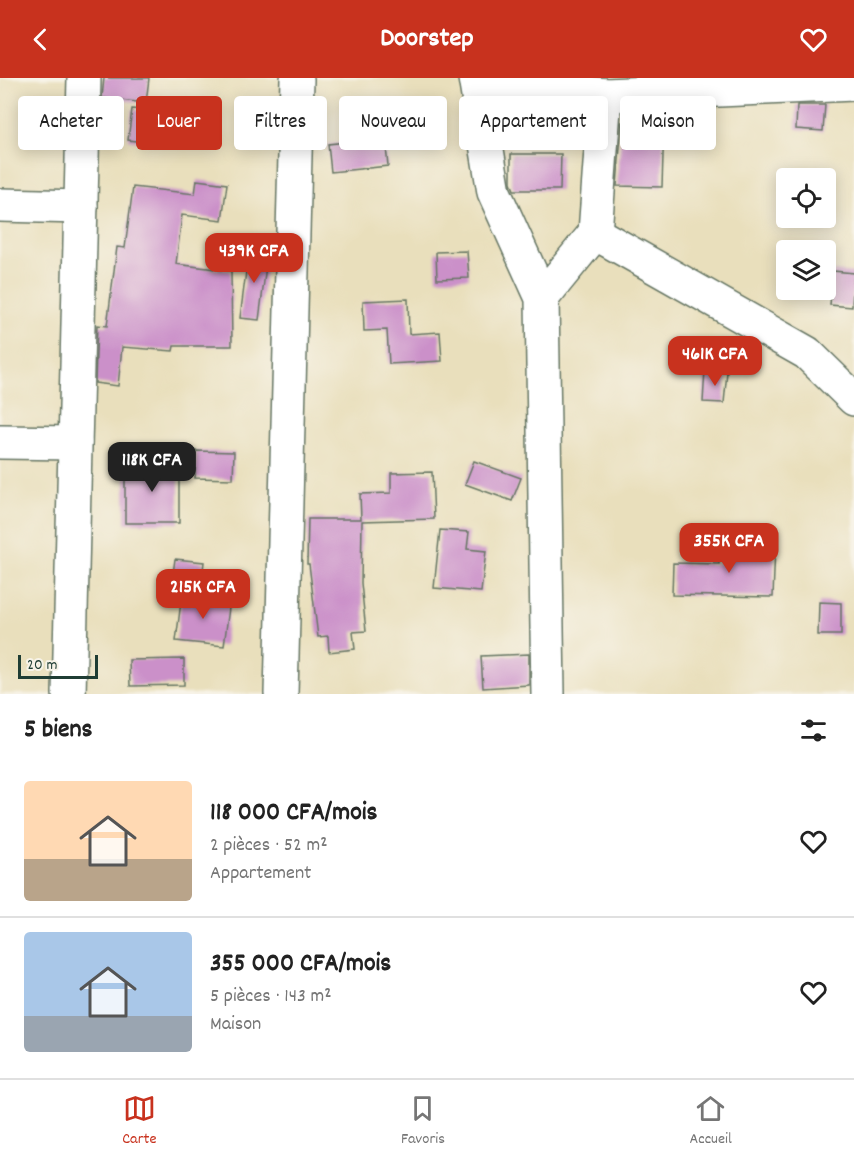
<!DOCTYPE html>
<html lang="fr">
<head>
<meta charset="utf-8">
<style>
  body { margin:0; font-family:Dekko,sans-serif; background:#f6f6f6; color:#222; height:100vh; display:flex; flex-direction:column; font-size:22px; white-space:nowrap }
  * { box-sizing:border-box; margin:0 }
  p { font-size:20px; color:#767676 }
  .icon { flex:none; width:33px; height:33px; fill:none; stroke:currentColor; stroke-width:2; stroke-linecap:round; stroke-linejoin:round }
  .map { position:relative; height:616px; overflow:hidden }
  .side { display:flex; flex-direction:column; background:#fff; flex:1 }
  .side>* { flex:none }
  .banner { position:absolute; left:18px; top:18px; width:819px; height:54px; display:flex; gap:12px }
  .tools { position:absolute; left:776px; top:90px; display:grid; gap:12px }
  .tools a { display:grid; place-items:center; width:60px; height:60px; border-radius:6px; background:#fff; box-shadow:0 3px 15px #0003; font-size:30px }
  .scale { position:absolute; left:18px; bottom:15px; width:80px; box-sizing:border-box; padding-left:6px; border:3px solid #1f3d34; border-top:0; font-size:16px; line-height:21px; white-space:nowrap; color:#1f3d34; -webkit-text-stroke:4px #f7f3e8; paint-order:stroke }
  .price { position:absolute; translate:-50% -51px; padding:0 14px; border-radius:12px; background:#c8321e; color:#fff; font-size:20px; line-height:39px; filter:drop-shadow(0 2px 3px #0008) }
  .price::after { content:''; position:absolute; left:50%; top:36px; width:18px; height:14px; margin-left:-9px; background:inherit; clip-path:polygon(0 0,100% 0,50% 100%) }
  .price.current { background:#222; color:#fff }
  ul { padding:0; list-style:none }
  li { display:flex; align-items:center; gap:18px; height:150px; padding:0 24px }
  li+li { border-top:2px solid #e0e0e0 }
  li span { display:grid; place-items:center; flex:none; width:168px; height:120px; border-radius:6px; color:#555 }
  li>.icon { margin-inline-start:auto }
  span .icon { width:72px; height:72px; fill:#fffc; stroke-width:1 }
  li b { font-size:26px }
  h2 { display:flex; justify-content:space-between; align-items:center; height:72px; padding:0 24px; font-size:26px }
  .pill { padding:0 21px; border-radius:6px; background:#fff; box-shadow:0 3px 15px #0003; font-size:21px; line-height:54px }
  .pill.current { background:#c8321e; color:#fff }
  header { display:flex; justify-content:space-between; align-items:center; height:78px; padding:0 24px; background:#c8321e; color:#fff; font-size:27px; font-weight:700 }
  .tabs { display:flex; justify-content:space-around; align-items:center; height:84px; border-top:2px solid #e0e0e0; background:#fff; font-size:16px; color:#767676 }
  .tabs a { display:grid; justify-items:center; gap:3px }
  .tabs .current { color:#c8321e }
  .map>svg:first-child { display:block }
  .building { fill:#cb90c9 }
  .lines { fill:none; stroke-linecap:round; stroke-linejoin:round }
  .minor-casing { stroke:#667664; stroke-width:36 }
  .minor { stroke:#fff; stroke-width:33 }
</style>
</head>
<body>
<header><svg class="icon" aria-label="back" viewBox="0 0 24 24"><path d="M15 5l-7 7 7 7"/></svg>Doorstep<svg class="icon" aria-label="heart" viewBox="0 0 24 24"><path d="M12 20l-8-8c-3-5 5-10 8-4 3-6 11-1 8 4z"/></svg></header>
<div class="map">
<svg width="854" height="616" viewBox="0 0 854 616">
  <rect width="100%" height="100%" fill="#f7f3e8"/>
  <filter id="ink" filterUnits="userSpaceOnUse"><feTurbulence type="fractalNoise" baseFrequency=".0167" numOctaves="2"/><feDisplacementMap in="SourceGraphic" scale="12" xChannelSelector="R" yChannelSelector="G"/><feConvolveMatrix kernelMatrix="1 2 1 2 8 2 1 2 1" color-interpolation-filters="sRGB"/></filter>
  <filter id="wash" filterUnits="userSpaceOnUse"><feTurbulence type="fractalNoise" baseFrequency=".008" numOctaves="4" result="noise"/><feDisplacementMap in="SourceGraphic" scale="24" xChannelSelector="R" yChannelSelector="G"/><feGaussianBlur stdDeviation="1.35" result="paint"/><feColorMatrix in="noise" values="0 0 0 0 0 0 0 0 0 0 0 0 0 0 0 0 0 1.4 0 .05"/><feComposite in="paint" operator="in"/></filter>
  <g filter="url(#wash)">
    <rect width="100%" height="100%" fill="#e9dfbc"/>
    <g id="blocks">
      <g class="building">
        <polygon points="104,0 149,0 146,25 102,20"/>
        <polygon points="797,27 825,27 823,53 796,51"/>
        <polygon points="132,31 183,37 179,68 128,62"/>
        <polygon points="622,44 664,45 662,109 617,108"/>
        <polygon points="385,60 388,88 331,94 328,66"/>
        <polygon points="511,76 561,76 560,112 514,112 511,104"/>
        <polygon points="197,102 227,106 222,142 182,137 176,186 231,193 232,268 174,268 173,273 122,269 118,308 95,305 97,247 107,248 117,169 125,170 133,109 195,116"/>
        <polygon points="249,170 268,172 259,242 240,240"/>
        <polygon points="467,173 469,200 437,201 436,174"/>
        <polygon points="833,193 854,195 852,229 830,227"/>
        <polygon points="408,221 409,256 440,254 442,283 389,286 387,252 364,253 363,223"/>
        <polygon points="705,292 727,294 724,325 703,324"/>
        <polygon points="196,373 234,374 233,401 195,400"/>
        <polygon points="474,383 521,400 512,423 465,406"/>
        <rect x="125" y="385" width="54" height="60"/>
        <polygon points="432,394 434,441 362,443 361,505 366,553 353,554 355,571 329,574 328,558 318,559 309,486 307,486 308,441 361,441 360,416 391,415 391,395"/>
        <polygon points="440,452 469,454 467,471 486,473 481,514 434,510"/>
        <polygon points="719,467 775,468 773,519 672,517 673,485 719,486"/>
        <polygon points="175,481 204,484 201,508 172,504"/>
        <polygon points="182,516 230,522 224,568 176,563"/>
        <polygon points="819,524 841,525 841,557 818,557"/>
        <polygon points="529,576 529,607 483,610 481,578"/>
        <polygon points="184,581 184,607 130,608 129,582"/>
      </g>
    </g>
  </g>
  <g filter="url(#ink)">
    <use href="#blocks" fill-opacity="0" stroke="#667664" stroke-width="1.5"/>
    <g class="lines">
      <g class="minor-casing">
        <g id="minor">
          <polyline points="475,0 494,114 542,220 548,616"/>
          <polyline points="476,3 605,17 854,6"/>
          <polyline points="0,127 81,129"/>
          <polyline points="595,155 807,275 854,321"/>
          <polyline points="542,220 595,155 605,17"/>
          <polyline points="0,364 75,365"/>
          <polyline points="69,616 84,0"/>
          <polyline points="281,616 297,1"/>
        </g>
      </g>
      <use href="#minor" class="minor"/>
    </g>
  </g>
</svg>
<div class="tools">
<a><svg class="icon" aria-label="locate" viewBox="0 0 24 24"><circle cx="12" cy="12" r="6"/><path d="M12 2v4M12 18v4M2 12h4M18 12h4"/></svg></a>
<a><svg class="icon" aria-label="layers" viewBox="0 0 24 24"><path d="M12 4l9 5-9 5-9-5zM3 14l9 5 9-5"/></svg></a>
</div>
<div class="scale">20 m</div>
<b class="price" style="left:254px;top:206px">439K CFA</b>
<b class="price" style="left:715px;top:309px">461K CFA</b>
<b class="price current" style="left:152px;top:415px">118K CFA</b>
<b class="price" style="left:729px;top:496px">355K CFA</b>
<b class="price" style="left:203px;top:542px">215K CFA</b>
<div class="banner">
<a class="pill">Acheter</a>
<a class="pill current">Louer</a>
<a class="pill">Filtres</a>
<a class="pill">Nouveau</a>
<a class="pill">Appartement</a>
<a class="pill">Maison</a>
</div>
</div>
<section class="side">
<h2>5 biens<svg class="icon" aria-label="filters" viewBox="0 0 24 24"><path d="M4 7h16M4 17h16"/><circle cx="9" cy="7" r="2"/><circle cx="15" cy="17" r="2"/></svg></h2>
<ul>
<li><span style="background:linear-gradient(#ffd9b3 65%,#b9a48a 0)"><svg class="icon" aria-label="home" viewBox="0 0 24 24"><path d="M3 11l9-7 9 7M6 9v11h12V9"/></svg></span><div><b>118 000 CFA/mois</b><p>2 pièces · 52 m²</p><p>Appartement</p></div><svg class="icon" aria-label="heart" viewBox="0 0 24 24"><path d="M12 20l-8-8c-3-5 5-10 8-4 3-6 11-1 8 4z"/></svg></li>
<li><span style="background:linear-gradient(#a9c7e8 70%,#9aa5b1 0)"><svg class="icon" aria-label="home" viewBox="0 0 24 24"><path d="M3 11l9-7 9 7M6 9v11h12V9"/></svg></span><div><b>355 000 CFA/mois</b><p>5 pièces · 143 m²</p><p>Maison</p></div><svg class="icon" aria-label="heart" viewBox="0 0 24 24"><path d="M12 20l-8-8c-3-5 5-10 8-4 3-6 11-1 8 4z"/></svg></li>
</ul>
</section>
<nav class="tabs">
<a class="current"><svg class="icon" aria-label="map" viewBox="0 0 24 24"><path d="M3 6l6-2 6 2 6-2v14l-6 2-6-2-6 2zM9 4v14M15 6v14"/></svg>Carte</a>
<a><svg class="icon" aria-label="saved" viewBox="0 0 24 24"><path d="M7 4h10v16l-5-4-5 4z"/></svg>Favoris</a>
<a><svg class="icon" aria-label="home" viewBox="0 0 24 24"><path d="M3 11l9-7 9 7M6 9v11h12V9"/></svg>Accueil</a>
</nav>
</body>
</html>
